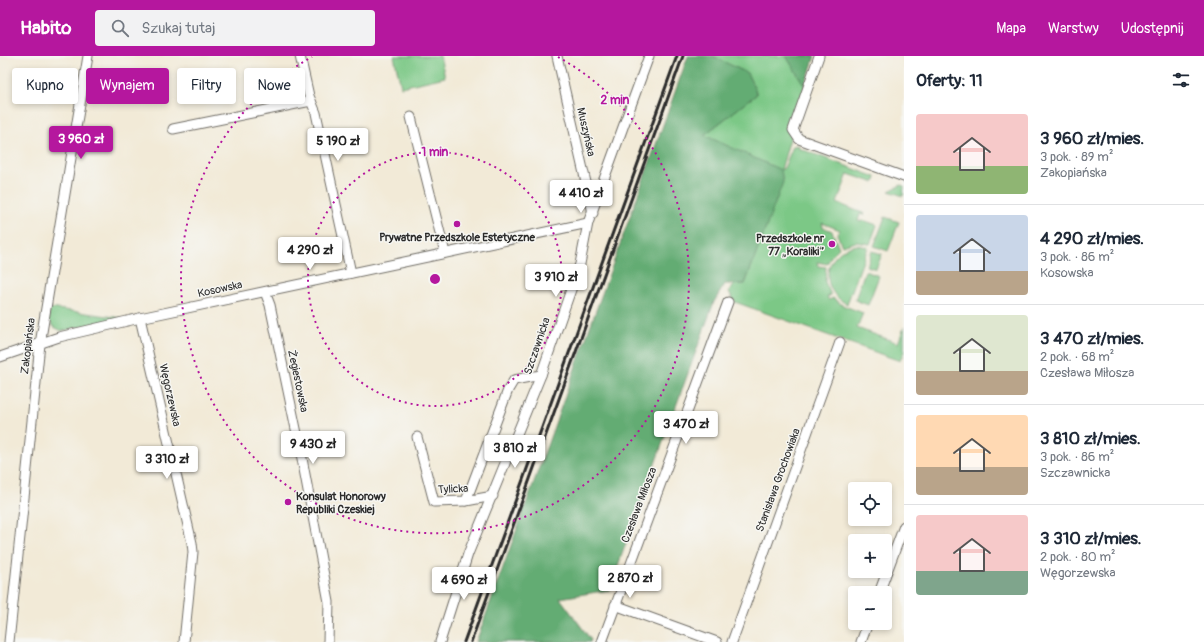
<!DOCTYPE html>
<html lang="pl">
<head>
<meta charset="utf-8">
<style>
  body { margin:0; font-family:Pangolin,sans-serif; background:#f2f2f3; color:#1f2937; height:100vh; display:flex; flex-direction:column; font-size:15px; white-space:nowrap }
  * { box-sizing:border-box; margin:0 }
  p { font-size:13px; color:#747a83 }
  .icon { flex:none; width:22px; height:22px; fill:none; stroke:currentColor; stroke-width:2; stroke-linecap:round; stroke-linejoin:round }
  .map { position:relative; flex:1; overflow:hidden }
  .details { display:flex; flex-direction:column; background:#fff; width:300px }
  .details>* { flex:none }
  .banner { position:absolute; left:12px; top:12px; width:380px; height:36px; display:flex; gap:8px }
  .controls { position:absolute; left:848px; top:426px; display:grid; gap:8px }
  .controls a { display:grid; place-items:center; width:44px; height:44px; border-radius:4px; background:#fff; box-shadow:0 2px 6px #0003; font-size:20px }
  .price { position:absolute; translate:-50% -34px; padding:0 9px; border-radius:4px; background:#fff; color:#222; font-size:13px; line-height:26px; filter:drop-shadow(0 1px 2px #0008) }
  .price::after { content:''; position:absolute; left:50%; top:24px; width:12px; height:9px; margin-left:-6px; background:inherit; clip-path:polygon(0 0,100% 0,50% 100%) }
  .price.selected { background:#b5179e; color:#fff }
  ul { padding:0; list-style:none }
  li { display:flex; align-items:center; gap:12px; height:100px; padding:0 12px }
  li+li { border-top:1px solid #e0e1e3 }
  li span { display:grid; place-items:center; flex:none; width:112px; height:80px; border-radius:4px; color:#555 }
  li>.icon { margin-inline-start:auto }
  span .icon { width:48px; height:48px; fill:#fffc; stroke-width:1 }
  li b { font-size:17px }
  h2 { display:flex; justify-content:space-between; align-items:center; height:48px; padding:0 12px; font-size:17px }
  .tag { padding:0 14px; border-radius:4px; background:#fff; box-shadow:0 2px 6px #0003; font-size:14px; line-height:36px }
  .tag.selected { background:#b5179e; color:#fff }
  header { display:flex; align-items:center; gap:24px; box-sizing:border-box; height:56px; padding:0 20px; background:#b5179e; color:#fff }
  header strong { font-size:19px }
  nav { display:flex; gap:22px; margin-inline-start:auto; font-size:14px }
  .search { width:280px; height:36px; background:#f2f2f3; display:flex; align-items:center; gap:10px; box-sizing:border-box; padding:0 14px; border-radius:4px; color:#747a83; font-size:15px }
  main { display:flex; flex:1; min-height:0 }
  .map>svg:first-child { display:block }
  .green { fill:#7bc886; stroke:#537a58 }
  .forest { fill:#64ac73; stroke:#486c4f }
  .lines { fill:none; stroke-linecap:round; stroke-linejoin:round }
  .minor-casing { stroke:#716e67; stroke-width:11 }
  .minor { stroke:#fff; stroke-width:9 }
  .rail { stroke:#2b2b2b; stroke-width:3 }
  .ring { fill:none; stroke:#b5179e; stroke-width:2; stroke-dasharray:2 4 }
  .poi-dot { fill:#b5179e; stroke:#f6f6f2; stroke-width:1.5 }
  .labels { text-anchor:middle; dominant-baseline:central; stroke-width:3; stroke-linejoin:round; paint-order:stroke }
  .street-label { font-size:11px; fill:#2b2b2b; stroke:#f6f6f2 }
  .poi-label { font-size:11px; font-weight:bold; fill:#2b2b2b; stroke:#f6f6f2 }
  .centre { fill:#b5179e; stroke:#f6f6f2; stroke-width:2 }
  .ring-label { font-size:12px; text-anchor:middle; font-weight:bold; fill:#b5179e; stroke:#f6f6f2; stroke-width:3; stroke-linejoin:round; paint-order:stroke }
</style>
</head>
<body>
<header>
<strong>Habito</strong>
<div class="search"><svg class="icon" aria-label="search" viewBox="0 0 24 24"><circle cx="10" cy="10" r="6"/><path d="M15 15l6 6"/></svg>Szukaj tutaj</div>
<nav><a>Mapa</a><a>Warstwy</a><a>Udostępnij</a></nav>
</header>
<main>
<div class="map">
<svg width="904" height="586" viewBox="0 0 904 586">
  <rect width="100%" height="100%" fill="#f6f6f2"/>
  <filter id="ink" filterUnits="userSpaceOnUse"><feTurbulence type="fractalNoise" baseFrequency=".025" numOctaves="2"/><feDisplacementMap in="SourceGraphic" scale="8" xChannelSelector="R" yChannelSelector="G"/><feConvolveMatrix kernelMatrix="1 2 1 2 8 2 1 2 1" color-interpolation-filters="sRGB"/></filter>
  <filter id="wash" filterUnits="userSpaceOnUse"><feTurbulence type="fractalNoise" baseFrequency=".012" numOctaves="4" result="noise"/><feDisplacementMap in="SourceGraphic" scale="16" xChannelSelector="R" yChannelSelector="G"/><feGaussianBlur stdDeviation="0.9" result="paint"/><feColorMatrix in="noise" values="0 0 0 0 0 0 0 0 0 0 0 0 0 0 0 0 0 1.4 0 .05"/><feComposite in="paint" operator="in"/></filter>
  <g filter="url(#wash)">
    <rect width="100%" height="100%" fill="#f2ead7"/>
    <g class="green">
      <polygon points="394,0 440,0 445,21 401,31"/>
      <polygon points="712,0 786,0 805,30 781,114 784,112 793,90 799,89 798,92 876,121 875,126 872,126 848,118 837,147 865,158 864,159 860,158 858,165 862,166 863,164 877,169 870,188 856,186 842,190 837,178 840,174 822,167 823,171 832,175 835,182 831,184 836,184 839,192 832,199 827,208 817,206 818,210 826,211 825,226 831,239 827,241 829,244 833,242 842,249 863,257 857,272 898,287 904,271 904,295 900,305 735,246 729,236 735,228 745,228 782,126 704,79 757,38 747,17"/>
      <polygon points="901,129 904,130 903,140 889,135"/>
      <polygon points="885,161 899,166 888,195 874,190"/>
      <path d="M857 189 868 191 847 248C817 233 824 195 857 189Z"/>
      <polygon points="872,195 882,198 876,213 867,210"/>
      <polygon points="865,215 879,220 868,249 855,244"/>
      <polygon points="50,252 122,262 62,275 54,271 48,264"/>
    </g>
    <g class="forest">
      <polygon points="688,0 712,0 747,17 757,38 704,79 781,114 783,126 745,228 725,228 714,246 609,534 560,542 591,584 590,586 476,586"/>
      <polygon points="786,0 815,0 805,30"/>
    </g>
  </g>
  <g filter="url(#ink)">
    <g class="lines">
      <g class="minor-casing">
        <g id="minor">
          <polyline points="300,0 309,40 316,57 351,217"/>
          <polyline points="557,0 593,157"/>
          <polyline points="819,0 793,74 799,83 904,121"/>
          <polyline points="411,61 445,197"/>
          <polyline points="173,73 311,45"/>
          <polyline points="265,236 270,249 300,392 329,546 328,586"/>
          <polyline points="140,262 192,487 193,496 184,586"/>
          <polyline points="0,301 59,281 140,262 588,167"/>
          <polyline points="417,381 434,446 466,445 493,440"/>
          <polyline points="466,445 508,334 514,324 541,319"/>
          <polyline points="879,537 904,470"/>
          <polyline points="615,549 717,586"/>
          <polyline points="9,586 40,288 88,0"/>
          <polyline points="440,586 468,498 541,319 580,208 588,167 649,0"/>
          <polyline points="602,586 728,246"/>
          <polyline points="732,586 840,286"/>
          <polyline points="861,586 868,567"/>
        </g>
      </g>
      <use href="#minor" class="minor"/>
      <g class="rail">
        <polyline points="464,586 677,0"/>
        <polyline points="471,586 683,0"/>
      </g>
    </g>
  </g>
  <g class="ring">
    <circle cx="435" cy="223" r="127"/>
    <path d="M558 1A254 254 0 1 1 312 1"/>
  </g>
  <g class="poi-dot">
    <circle cx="457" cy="168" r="4"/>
    <circle cx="832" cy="188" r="4"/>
    <circle cx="288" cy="446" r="4"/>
  </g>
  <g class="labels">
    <g class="street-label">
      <text transform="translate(586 76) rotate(77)">Muszyńska</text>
      <text transform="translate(220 233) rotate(-12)">Kosowska</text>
      <text transform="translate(28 290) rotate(-83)">Zakopiańska</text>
      <text transform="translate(537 290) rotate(-71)">Szczawnicka</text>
      <text transform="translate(298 325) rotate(78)">Żegiestowska</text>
      <text transform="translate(170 339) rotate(77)">Węgorzewska</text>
      <text transform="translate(778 424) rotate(-70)">Stanisława Grochowiaka</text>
      <text transform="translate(453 433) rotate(-3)">Tylicka</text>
      <text transform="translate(639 449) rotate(-69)">Czesława Miłosza</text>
    </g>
    <g class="poi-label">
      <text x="457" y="181">Prywatne Przedszkole Estetyczne</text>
      <text x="824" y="182" text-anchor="end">Przedszkole nr<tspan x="824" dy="13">77 „Koraliki”</tspan></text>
      <text x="296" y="440" text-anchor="start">Konsulat Honorowy<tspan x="296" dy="13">Republiki Czeskiej</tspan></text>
    </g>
  </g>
  <circle cx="435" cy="223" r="6" class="centre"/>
  <g class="ring-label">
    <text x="615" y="48">2 min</text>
    <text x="435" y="100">1 min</text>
  </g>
</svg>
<div class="controls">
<a><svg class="icon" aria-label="locate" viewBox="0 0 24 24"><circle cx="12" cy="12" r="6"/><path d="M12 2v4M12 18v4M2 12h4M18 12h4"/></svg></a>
<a>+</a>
<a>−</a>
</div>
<b class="price selected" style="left:81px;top:104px">3 960 zł</b>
<b class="price" style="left:338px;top:106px">5 190 zł</b>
<b class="price" style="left:581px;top:158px">4 410 zł</b>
<b class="price" style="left:310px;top:215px">4 290 zł</b>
<b class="price" style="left:556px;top:242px">3 910 zł</b>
<b class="price" style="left:686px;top:389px">3 470 zł</b>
<b class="price" style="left:313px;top:409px">9 430 zł</b>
<b class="price" style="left:515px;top:413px">3 810 zł</b>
<b class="price" style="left:167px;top:424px">3 310 zł</b>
<b class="price" style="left:630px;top:543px">2 870 zł</b>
<b class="price" style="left:464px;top:545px">4 690 zł</b>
<div class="banner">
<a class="tag">Kupno</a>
<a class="tag selected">Wynajem</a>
<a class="tag">Filtry</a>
<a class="tag">Nowe</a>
</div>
</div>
<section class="details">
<h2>Oferty: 11<svg class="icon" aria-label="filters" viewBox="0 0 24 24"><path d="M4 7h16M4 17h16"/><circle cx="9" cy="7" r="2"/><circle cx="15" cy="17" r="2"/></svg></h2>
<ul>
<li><span style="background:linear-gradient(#f6c9c9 65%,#8fb573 0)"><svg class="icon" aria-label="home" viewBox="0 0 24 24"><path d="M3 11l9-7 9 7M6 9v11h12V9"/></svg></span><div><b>3 960 zł/mies.</b><p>3 pok. · 89 m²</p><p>Zakopiańska</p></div></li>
<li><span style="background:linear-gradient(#c9d6e8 70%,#b9a48a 0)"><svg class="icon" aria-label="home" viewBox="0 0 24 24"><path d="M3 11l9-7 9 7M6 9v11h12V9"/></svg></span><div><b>4 290 zł/mies.</b><p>3 pok. · 86 m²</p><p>Kosowska</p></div></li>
<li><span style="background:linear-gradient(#dfe7d0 70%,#b9a48a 0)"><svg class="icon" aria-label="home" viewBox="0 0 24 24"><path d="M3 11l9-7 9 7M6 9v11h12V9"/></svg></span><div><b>3 470 zł/mies.</b><p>2 pok. · 68 m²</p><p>Czesława Miłosza</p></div></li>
<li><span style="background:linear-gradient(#ffd9b3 65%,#b9a48a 0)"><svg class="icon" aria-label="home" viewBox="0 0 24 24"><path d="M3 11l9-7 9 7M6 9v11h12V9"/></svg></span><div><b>3 810 zł/mies.</b><p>3 pok. · 86 m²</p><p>Szczawnicka</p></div></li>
<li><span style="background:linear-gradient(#f6c9c9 70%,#7fa58c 0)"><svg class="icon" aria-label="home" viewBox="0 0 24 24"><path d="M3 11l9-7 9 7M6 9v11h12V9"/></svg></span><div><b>3 310 zł/mies.</b><p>2 pok. · 80 m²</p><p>Węgorzewska</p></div></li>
</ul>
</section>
</main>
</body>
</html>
